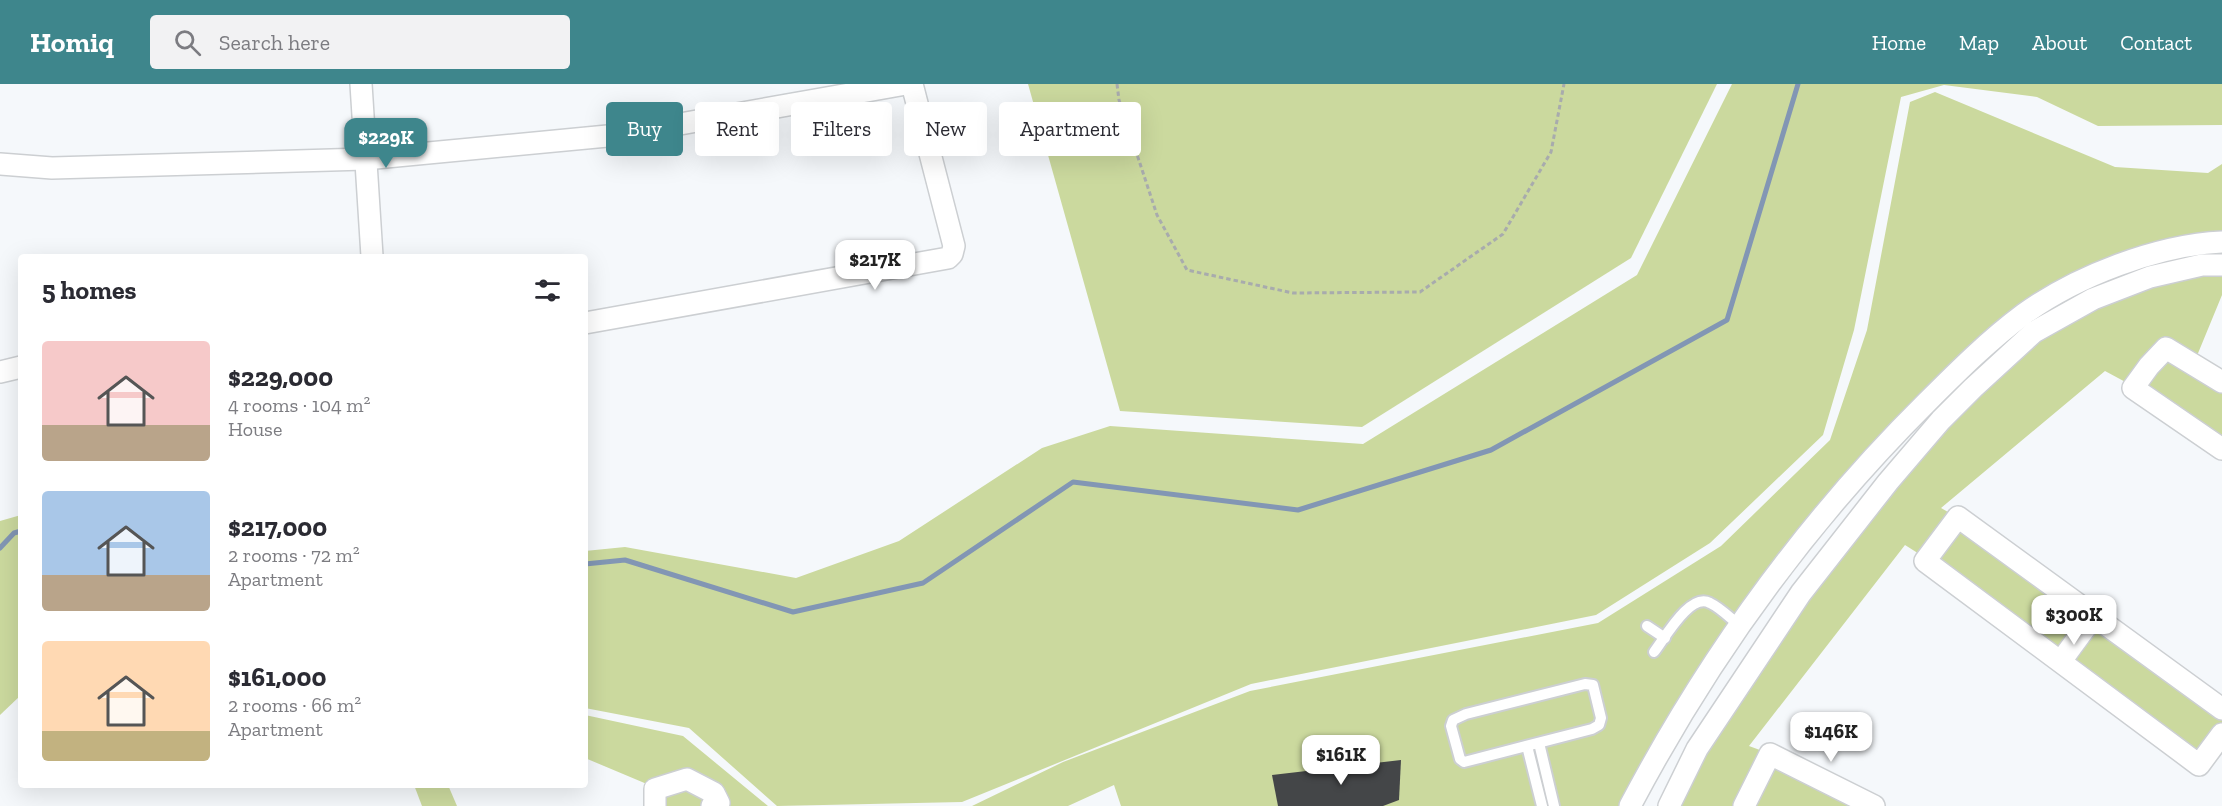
<!DOCTYPE html>
<html lang="en">
<head>
<meta charset="utf-8">
<style>
  body { margin:0; font-family:"Zilla Slab",serif; background:#f2f2f3; color:#2b2b33; height:100vh; display:flex; flex-direction:column; font-size:22px; white-space:nowrap }
  * { box-sizing:border-box; margin:0 }
  p { font-size:20px; color:#7c7c81 }
  .icon { flex:none; width:33px; height:33px; fill:none; stroke:currentColor; stroke-width:2; stroke-linecap:round; stroke-linejoin:round }
  .map { position:relative; flex:1; overflow:hidden }
  .sheet { position:absolute; left:18px; top:170px; width:570px; height:534px; display:flex; flex-direction:column; background:#fff; border-radius:6px; box-shadow:0 6px 24px #0002 }
  .sheet>* { flex:none }
  .hud { position:absolute; left:606px; top:18px; width:570px; height:54px; display:flex; gap:12px }
  .price { position:absolute; translate:-50% -51px; padding:0 14px; border-radius:12px; background:#fff; color:#222; font-size:20px; line-height:39px; filter:drop-shadow(0 2px 3px #0008) }
  .price::after { content:''; position:absolute; left:50%; top:36px; width:18px; height:14px; margin-left:-9px; background:inherit; clip-path:polygon(0 0,100% 0,50% 100%) }
  .price.on { background:#3e868c; color:#fff }
  ul { padding:0; list-style:none }
  li { display:flex; align-items:center; gap:18px; height:150px; padding:0 24px }
  li span { display:grid; place-items:center; flex:none; width:168px; height:120px; border-radius:6px; color:#555 }
  li>.icon { margin-inline-start:auto }
  span .icon { width:72px; height:72px; fill:#fffc; stroke-width:1 }
  li b { font-size:26px }
  h2 { display:flex; justify-content:space-between; align-items:center; height:72px; padding:0 24px; font-size:26px }
  .chip { padding:0 21px; border-radius:6px; background:#fff; box-shadow:0 6px 24px #0002; font-size:21px; line-height:54px }
  .chip.on { background:#3e868c; color:#fff }
  header { display:flex; align-items:center; gap:36px; box-sizing:border-box; height:84px; padding:0 30px; background:#3e868c; color:#fff }
  header strong { font-size:28px }
  nav { display:flex; gap:33px; margin-inline-start:auto; font-size:21px }
  .search { width:420px; height:54px; background:#f2f2f3; display:flex; align-items:center; gap:15px; box-sizing:border-box; padding:0 21px; border-radius:6px; color:#7c7c81; font-size:22px }
  .map>svg:first-child { display:block }
  .green { fill:#cbd99e }
  .lines { fill:none; stroke-linecap:round; stroke-linejoin:round }
  .stream { stroke:#8296b4; stroke-width:5 }
  .building { fill:#444648 }
  .service-casing { stroke:#cccfd2; stroke-width:14 }
  .minor-casing { stroke:#cccfd2; stroke-width:24 }
  .path { stroke:#a8abad; stroke-width:3; stroke-dasharray:4.5 3; stroke-linecap:butt }
  .service { stroke:#fff; stroke-width:10 }
  .minor { stroke:#fff; stroke-width:21 }
</style>
</head>
<body>
<header>
<strong>Homiq</strong>
<div class="search"><svg class="icon" aria-label="search" viewBox="0 0 24 24"><circle cx="10" cy="10" r="6"/><path d="M15 15l6 6"/></svg>Search here</div>
<nav><a>Home</a><a>Map</a><a>About</a><a>Contact</a></nav>
</header>
<div class="map">
<svg width="2222" height="722" viewBox="0 0 2222 722">
  <rect width="100%" height="100%" fill="#f5f8fb"/>
  <g class="green">
    <polygon points="1028,0 1717,0 1631,174 1362,343 1120,327"/>
    <polygon points="1732,0 2222,0 2222,41 2098,42 2037,13 1944,1 1901,13 1854,246 1823,351 1710,459 1596,531 1251,600 962,718 777,722 689,644 585,624 585,467 625,463 796,494 899,457 1042,364 1110,342 1363,360 1637,191"/>
    <polygon points="1935,8 2115,83 2208,89 2222,80 2222,149 2024,224 1835,415 1628,722 1121,722 1114,701 1068,722 972,722 1063,678 1250,607 1598,539 1721,462 1830,356 1867,246 1910,18"/>
    <polygon points="2222,184 2222,211 2194,279 2165,261 2131,301 2105,287 1941,424 1955,432 1924,473 1905,461 1749,662 1768,669 1743,722 1672,722 1768,566 1891,403 2013,275 2062,238 2151,201"/>
    <polygon points="2168,269 2222,302 2222,361 2140,303"/>
    <polygon points="21,431 21,611 0,631 0,437"/>
    <polygon points="1958,439 2088,533 2060,570 1932,474"/>
    <polygon points="2096,541 2222,631 2222,641 2198,675 2071,575"/>
    <polygon points="585,631 683,652 768,722 725,722 716,707 654,703 585,674"/>
    <polygon points="1774,680 1862,722 1754,722"/>
    <polygon points="686,699 711,711 707,722 658,722 658,709"/>
    <polygon points="414,701 448,701 457,722 422,722"/>
  </g>
  <g class="lines">
    <g class="stream">
      <polyline points="0,464 14,449 21,447"/>
      <polyline points="585,480 625,476 793,528 923,499 1073,398 1298,426 1491,366 1727,236 1798,0"/>
    </g>
  </g>
  <polygon class="building" points="1401,676 1399,716 1383,722 1278,722 1272,691"/>
  <g class="lines">
    <g class="service-casing">
      <g id="service">
        <polyline points="1647,542 1665,554"/>
        <path d="M1654 568C1665 554 1690 508 1710 519 1721 524 1731 535 1740 542"/>
        <polygon points="1585,600 1593,601 1601,634 1599,641 1592,645 1464,678 1460,675 1451,642 1453,636 1466,630"/>
        <polyline points="1539,659 1554,722"/>
        <polyline points="1527,662 1542,722"/>
      </g>
    </g>
    <g class="minor-casing">
      <g id="minor">
        <polyline points="361,0 372,172"/>
        <polyline points="0,80 52,84 365,75 618,51 906,0"/>
        <polyline points="585,239 948,174 952,170 954,162 912,0"/>
        <polyline points="0,288 21,283"/>
        <polyline points="2222,298 2166,264 2149,282 2133,304 2222,365"/>
        <polyline points="2061,577 2094,532"/>
        <polyline points="2222,625 1958,433 1925,477 2199,681 2222,650"/>
        <polyline points="655,722 655,705 687,695 714,709 719,719 712,722"/>
        <path d="M1630 722C1708 574 1808 436 1927 318 1958 287 1989 256 2024 230 2077 192 2157 161 2222 158"/>
        <polyline points="1669,722 1697,665 1801,509 1888,398 1941,336 1973,304 2034,248 2093,215 2150,193 2202,181 2222,181"/>
        <polyline points="1744,722 1770,670 1874,722"/>
      </g>
    </g>
    <polyline class="path" points="1117,0 1119,16 1157,131 1187,186 1293,209 1420,208 1503,150 1551,68 1564,0"/>
    <use href="#service" class="service"/>
    <use href="#minor" class="minor"/>
  </g>
</svg>
<b class="price on" style="left:386px;top:85px">$229K</b>
<b class="price" style="left:875px;top:207px">$217K</b>
<b class="price" style="left:2074px;top:562px">$300K</b>
<b class="price" style="left:1831px;top:679px">$146K</b>
<b class="price" style="left:1341px;top:702px">$161K</b>
<div class="hud">
<a class="chip on">Buy</a>
<a class="chip">Rent</a>
<a class="chip">Filters</a>
<a class="chip">New</a>
<a class="chip">Apartment</a>
</div>
<section class="sheet">
<h2>5 homes<svg class="icon" aria-label="filters" viewBox="0 0 24 24"><path d="M4 7h16M4 17h16"/><circle cx="9" cy="7" r="2"/><circle cx="15" cy="17" r="2"/></svg></h2>
<ul>
<li><span style="background:linear-gradient(#f6c9c9 70%,#b9a48a 0)"><svg class="icon" aria-label="home" viewBox="0 0 24 24"><path d="M3 11l9-7 9 7M6 9v11h12V9"/></svg></span><div><b>$229,000</b><p>4 rooms · 104 m²</p><p>House</p></div></li>
<li><span style="background:linear-gradient(#a9c7e8 70%,#b9a48a 0)"><svg class="icon" aria-label="home" viewBox="0 0 24 24"><path d="M3 11l9-7 9 7M6 9v11h12V9"/></svg></span><div><b>$217,000</b><p>2 rooms · 72 m²</p><p>Apartment</p></div></li>
<li><span style="background:linear-gradient(#ffd9b3 75%,#c2b280 0)"><svg class="icon" aria-label="home" viewBox="0 0 24 24"><path d="M3 11l9-7 9 7M6 9v11h12V9"/></svg></span><div><b>$161,000</b><p>2 rooms · 66 m²</p><p>Apartment</p></div></li>
</ul>
</section>
</div>
</body>
</html>
